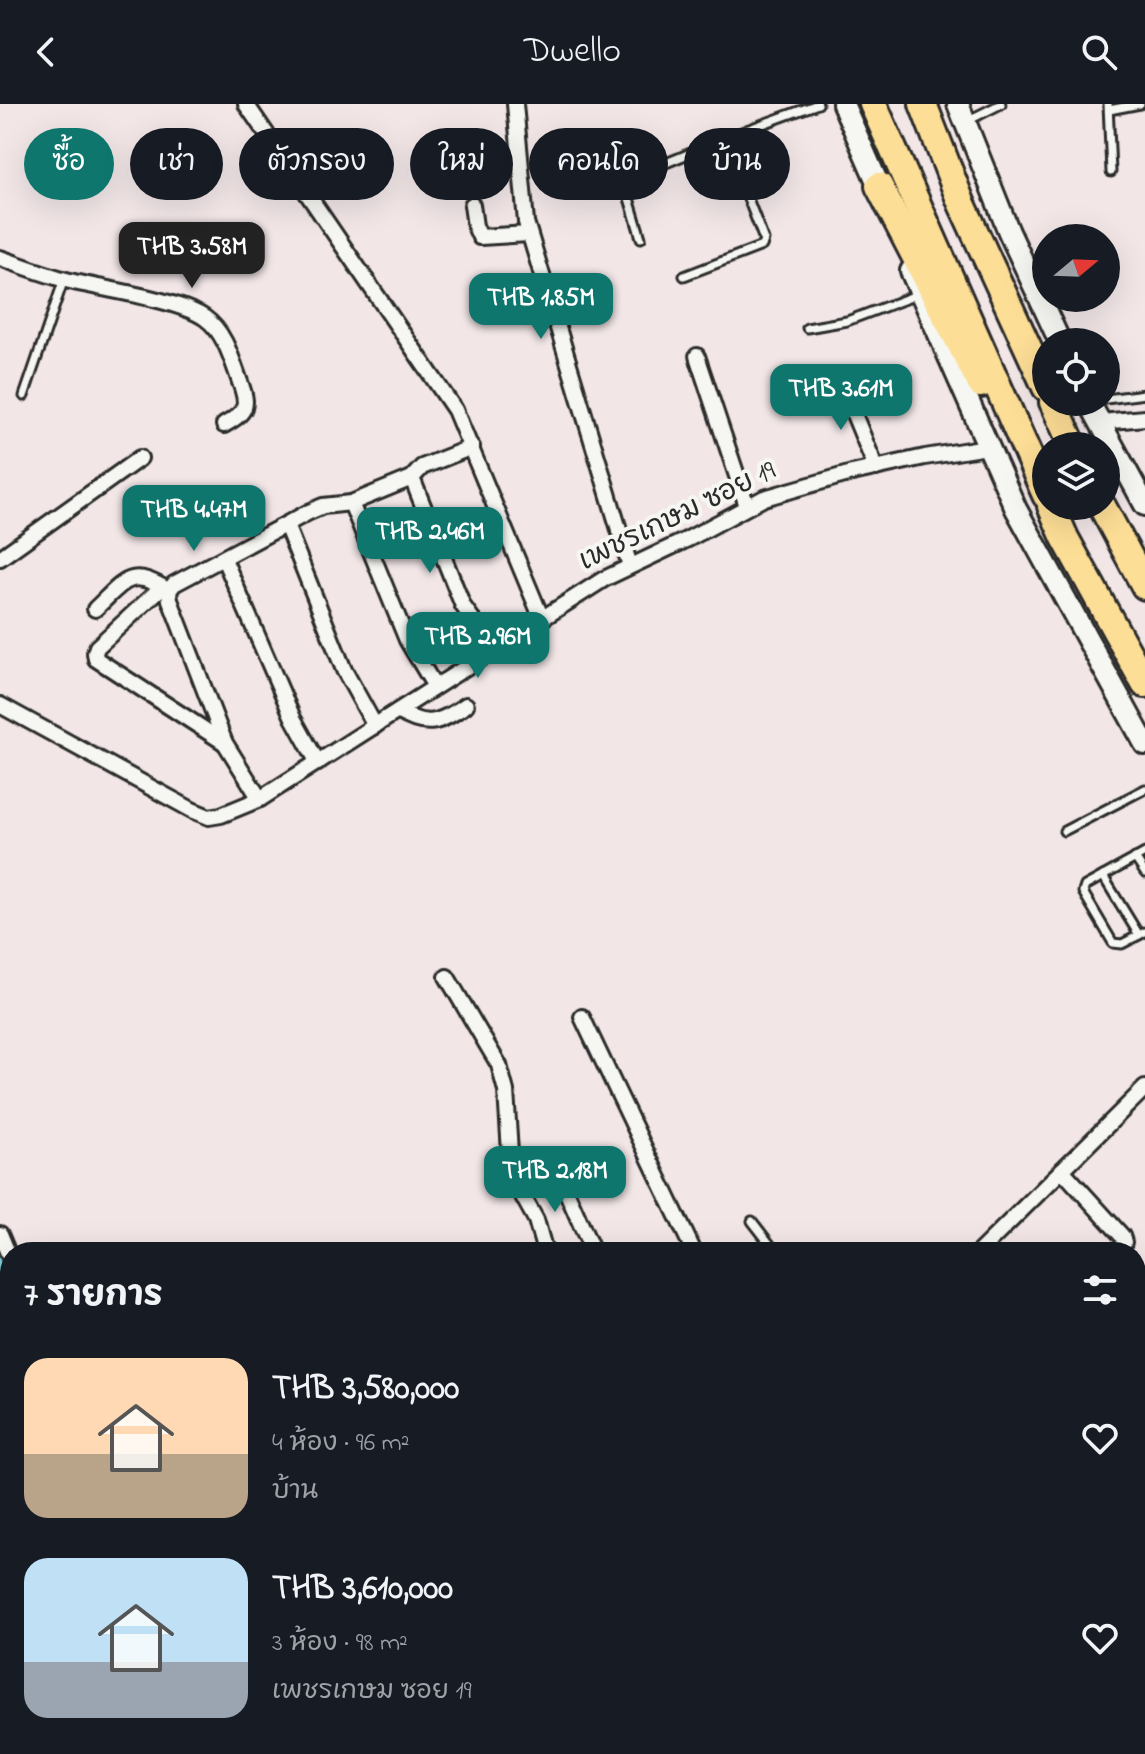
<!DOCTYPE html>
<html lang="th">
<head>
<meta charset="utf-8">
<style>
  body { margin:0; font-family:"Indie Flower","Playpen Sans Thai",sans-serif; background:#242831; color:#f1f3f6; height:100vh; display:flex; flex-direction:column; font-size:30px; white-space:nowrap }
  * { box-sizing:border-box; margin:0 }
  p { font-size:26px; color:#9ea1a6 }
  .icon { flex:none; width:44px; height:44px; fill:none; stroke:currentColor; stroke-width:2; stroke-linecap:round; stroke-linejoin:round }
  .map { position:relative; flex:1; overflow:hidden }
  .panel { position:absolute; left:0px; top:1138px; width:1146px; height:512px; display:flex; flex-direction:column; background:#171b24; border-radius:32px 32px 0 0; box-shadow:0 8px 32px #0002 }
  .panel>* { flex:none }
  .hud { position:absolute; left:24px; top:24px; width:1098px; height:72px; display:flex; gap:16px }
  .needle { width:52px; rotate:71deg }
  .tools { position:absolute; left:1032px; top:120px; display:grid; gap:16px }
  .tools a { display:grid; place-items:center; width:88px; height:88px; border-radius:50%; background:#171b24; box-shadow:0 8px 32px #0002; font-size:40px }
  .price { position:absolute; translate:-50% -68px; padding:0 18px; border-radius:16px; background:#0f766e; color:#fff; font-size:26px; line-height:52px; filter:drop-shadow(0 2px 4px #0008) }
  .price::after { content:''; position:absolute; left:50%; top:48px; width:24px; height:18px; margin-left:-12px; background:inherit; clip-path:polygon(0 0,100% 0,50% 100%) }
  .price.selected { background:#222; color:#fff }
  ul { padding:0; list-style:none }
  li { display:flex; align-items:center; gap:24px; height:200px; padding:0 24px }
  li span { display:grid; place-items:center; flex:none; width:224px; height:160px; border-radius:24px; color:#555 }
  li>.icon { margin-inline-start:auto }
  span .icon { width:96px; height:96px; fill:#fffc; stroke-width:1 }
  li b { font-size:34px }
  h2 { display:flex; justify-content:space-between; align-items:center; height:96px; padding:0 24px; font-size:34px }
  .pill { padding:0 28px; border-radius:36px; background:#171b24; box-shadow:0 8px 32px #0002; font-size:28px; line-height:72px }
  .pill.selected { background:#0f766e; color:#fff }
  header { display:flex; justify-content:space-between; align-items:center; height:104px; padding:0 24px; background:#171b24; font-size:36px; font-weight:600 }
  .map>svg:first-child { display:block }
  .lines { fill:none; stroke-linecap:round; stroke-linejoin:round }
  .canal { stroke:#7dced7; stroke-width:16 }
  .lane-casing { stroke:#2b2b2b; stroke-width:13 }
  .street-casing { stroke:#2b2b2b; stroke-width:20 }
  .secondary-casing { stroke:#2b2b2b; stroke-width:26 }
  .highway-casing { stroke:#2b2b2b; stroke-width:32 }
  .lane { stroke:#f6f6f2; stroke-width:7 }
  .street { stroke:#f6f6f2; stroke-width:14 }
  .secondary { stroke:#f6f6f2; stroke-width:20 }
  .highway { stroke:#fdde96; stroke-width:26 }
  .labels { text-anchor:middle; dominant-baseline:central; stroke-width:8; stroke-linejoin:round; paint-order:stroke }
  .street-label { font-size:28px; fill:#2b2b2b; stroke:#f6f6f2 }
</style>
</head>
<body>
<header><svg class="icon" aria-label="back" viewBox="0 0 24 24"><path d="M15 5l-7 7 7 7"/></svg>Dwello<svg class="icon" aria-label="search" viewBox="0 0 24 24"><circle cx="10" cy="10" r="6"/><path d="M15 15l6 6"/></svg></header>
<div class="map">
<svg width="1145" height="1650" viewBox="0 0 1145 1650">
  <rect width="100%" height="100%" fill="#f2e6e7"/>
  <filter id="ink" filterUnits="userSpaceOnUse"><feTurbulence type="fractalNoise" baseFrequency=".0125" numOctaves="2"/><feDisplacementMap in="SourceGraphic" scale="16" xChannelSelector="R" yChannelSelector="G"/><feConvolveMatrix kernelMatrix="1 2 1 2 8 2 1 2 1" color-interpolation-filters="sRGB"/></filter>
  <g filter="url(#ink)">
    <g class="lines">
      <g class="canal">
        <polyline points="0,1158 10,1183"/>
        <polyline points="196,1640 200,1650"/>
      </g>
      <g class="lane-casing">
        <g id="lane">
          <polyline points="1108,0 1111,68"/>
          <polyline points="1109,6 1140,0"/>
          <polyline points="967,17 1001,0"/>
          <polyline points="641,134 625,81 627,75 749,25 818,0"/>
          <polyline points="684,172 762,142 764,136 725,35"/>
          <polyline points="807,224 847,217 919,190"/>
          <polyline points="24,292 64,175"/>
          <polyline points="1106,295 1145,290"/>
          <polyline points="1064,727 1145,685"/>
          <polyline points="1145,749 1085,782 1083,788 1113,839 1122,840 1145,828"/>
          <polyline points="1135,754 1145,769"/>
          <polyline points="1103,772 1139,831"/>
          <polyline points="752,1117 776,1148"/>
          <polyline points="0,1632 10,1627"/>
          <polyline points="97,1640 101,1650"/>
          <polyline points="144,1650 166,1641"/>
        </g>
      </g>
      <g class="street-casing">
        <g id="street">
          <polyline points="246,0 455,306 542,515"/>
          <polyline points="515,0 526,118 630,462"/>
          <polyline points="472,101 475,122 480,133 529,130"/>
          <path d="M0 154C23 162 46 171 70 177 103 185 180 196 205 214 225 228 232 256 240 278 249 302 247 308 224 321"/>
          <polyline points="697,252 747,402"/>
          <polyline points="815,278 835,279 844,286 876,364"/>
          <polyline points="1101,318 1145,314"/>
          <polyline points="412,374 463,502 493,544"/>
          <polyline points="351,399 407,536 434,581"/>
          <polyline points="286,421 344,566 375,622"/>
          <polyline points="0,454 140,354"/>
          <polyline points="224,455 293,614 318,659"/>
          <polyline points="162,483 97,543 95,549 96,555 225,639"/>
          <path d="M95 505C125 477 130 462 169 487"/>
          <polyline points="0,601 192,706 209,713 221,711 260,695 604,475 688,435 764,394 852,369 925,353 987,343"/>
          <path d="M398 607C426 625 440 619 466 601"/>
          <polyline points="260,695 225,639 170,496 169,487 174,480 309,408 323,402 351,399 412,374 422,363 472,343"/>
          <polyline points="447,873 499,961 506,987 511,1064 515,1078 536,1116 545,1148"/>
          <polyline points="582,913 694,1148"/>
          <polyline points="553,1057 593,1148"/>
          <polyline points="1062,1066 1122,1132 1124,1138 1121,1148"/>
          <polyline points="0,1130 10,1154"/>
          <polyline points="979,1148 1145,984"/>
          <polyline points="0,1233 10,1257"/>
          <polyline points="0,1399 10,1397"/>
          <polyline points="1136,1480 1145,1487"/>
          <polyline points="1136,1566 1145,1551"/>
          <polyline points="165,1640 170,1650"/>
          <polyline points="208,1640 212,1650"/>
          <polyline points="972,1640 985,1650"/>
          <polyline points="705,1650 707,1640"/>
          <polyline points="1091,1650 1099,1640"/>
        </g>
      </g>
      <g class="secondary-casing">
        <g id="secondary">
          <polyline points="843,0 885,96"/>
          <polyline points="958,0 1009,128 1060,238"/>
          <polyline points="911,167 1016,405 1145,640"/>
          <polyline points="1089,298 1145,401"/>
        </g>
      </g>
      <g class="highway-casing">
        <g id="highway">
          <polyline points="873,0 1046,391"/>
          <polyline points="923,0 961,98 1046,283"/>
          <polyline points="879,82 981,280"/>
          <polyline points="1053,298 1073,342"/>
          <polyline points="1051,402 1065,434 1145,580"/>
          <polyline points="1102,402 1145,482"/>
        </g>
      </g>
      <use href="#lane" class="lane"/>
      <use href="#street" class="street"/>
      <use href="#secondary" class="secondary"/>
      <use href="#highway" class="highway"/>
    </g>
  </g>
  <g class="labels">
    <g class="street-label">
      <text transform="translate(678 413) rotate(-26)">เพชรเกษม ซอย 19</text>
    </g>
  </g>
</svg>
<div class="tools">
<a><svg class="needle" viewBox="-14 -14 28 28"><path d="M0-13l5 13h-10z" fill="#e53935"/><path d="M0 13l5-13h-10z" fill="#9ea1a6"/></svg></a>
<a><svg class="icon" aria-label="locate" viewBox="0 0 24 24"><circle cx="12" cy="12" r="6"/><path d="M12 2v4M12 18v4M2 12h4M18 12h4"/></svg></a>
<a><svg class="icon" aria-label="layers" viewBox="0 0 24 24"><path d="M12 4l9 5-9 5-9-5zM3 14l9 5 9-5"/></svg></a>
</div>
<b class="price selected" style="left:192px;top:186px">THB 3.58M</b>
<b class="price" style="left:541px;top:237px">THB 1.85M</b>
<b class="price" style="left:841px;top:328px">THB 3.61M</b>
<b class="price" style="left:194px;top:449px">THB 4.47M</b>
<b class="price" style="left:430px;top:471px">THB 2.46M</b>
<b class="price" style="left:478px;top:576px">THB 2.96M</b>
<b class="price" style="left:555px;top:1110px">THB 2.18M</b>
<div class="hud">
<a class="pill selected">ซื้อ</a>
<a class="pill">เช่า</a>
<a class="pill">ตัวกรอง</a>
<a class="pill">ใหม่</a>
<a class="pill">คอนโด</a>
<a class="pill">บ้าน</a>
</div>
<section class="panel">
<h2>7 รายการ<svg class="icon" aria-label="filters" viewBox="0 0 24 24"><path d="M4 7h16M4 17h16"/><circle cx="9" cy="7" r="2"/><circle cx="15" cy="17" r="2"/></svg></h2>
<ul>
<li><span style="background:linear-gradient(#ffd9b3 60%,#b9a48a 0)"><svg class="icon" aria-label="home" viewBox="0 0 24 24"><path d="M3 11l9-7 9 7M6 9v11h12V9"/></svg></span><div><b>THB 3,580,000</b><p>4 ห้อง · 96 m²</p><p>บ้าน</p></div><svg class="icon" aria-label="heart" viewBox="0 0 24 24"><path d="M12 20l-8-8c-3-5 5-10 8-4 3-6 11-1 8 4z"/></svg></li>
<li><span style="background:linear-gradient(#bfe0f5 65%,#9aa5b1 0)"><svg class="icon" aria-label="home" viewBox="0 0 24 24"><path d="M3 11l9-7 9 7M6 9v11h12V9"/></svg></span><div><b>THB 3,610,000</b><p>3 ห้อง · 98 m²</p><p>เพชรเกษม ซอย 19</p></div><svg class="icon" aria-label="heart" viewBox="0 0 24 24"><path d="M12 20l-8-8c-3-5 5-10 8-4 3-6 11-1 8 4z"/></svg></li>
</ul>
</section>
</div>
</body>
</html>
